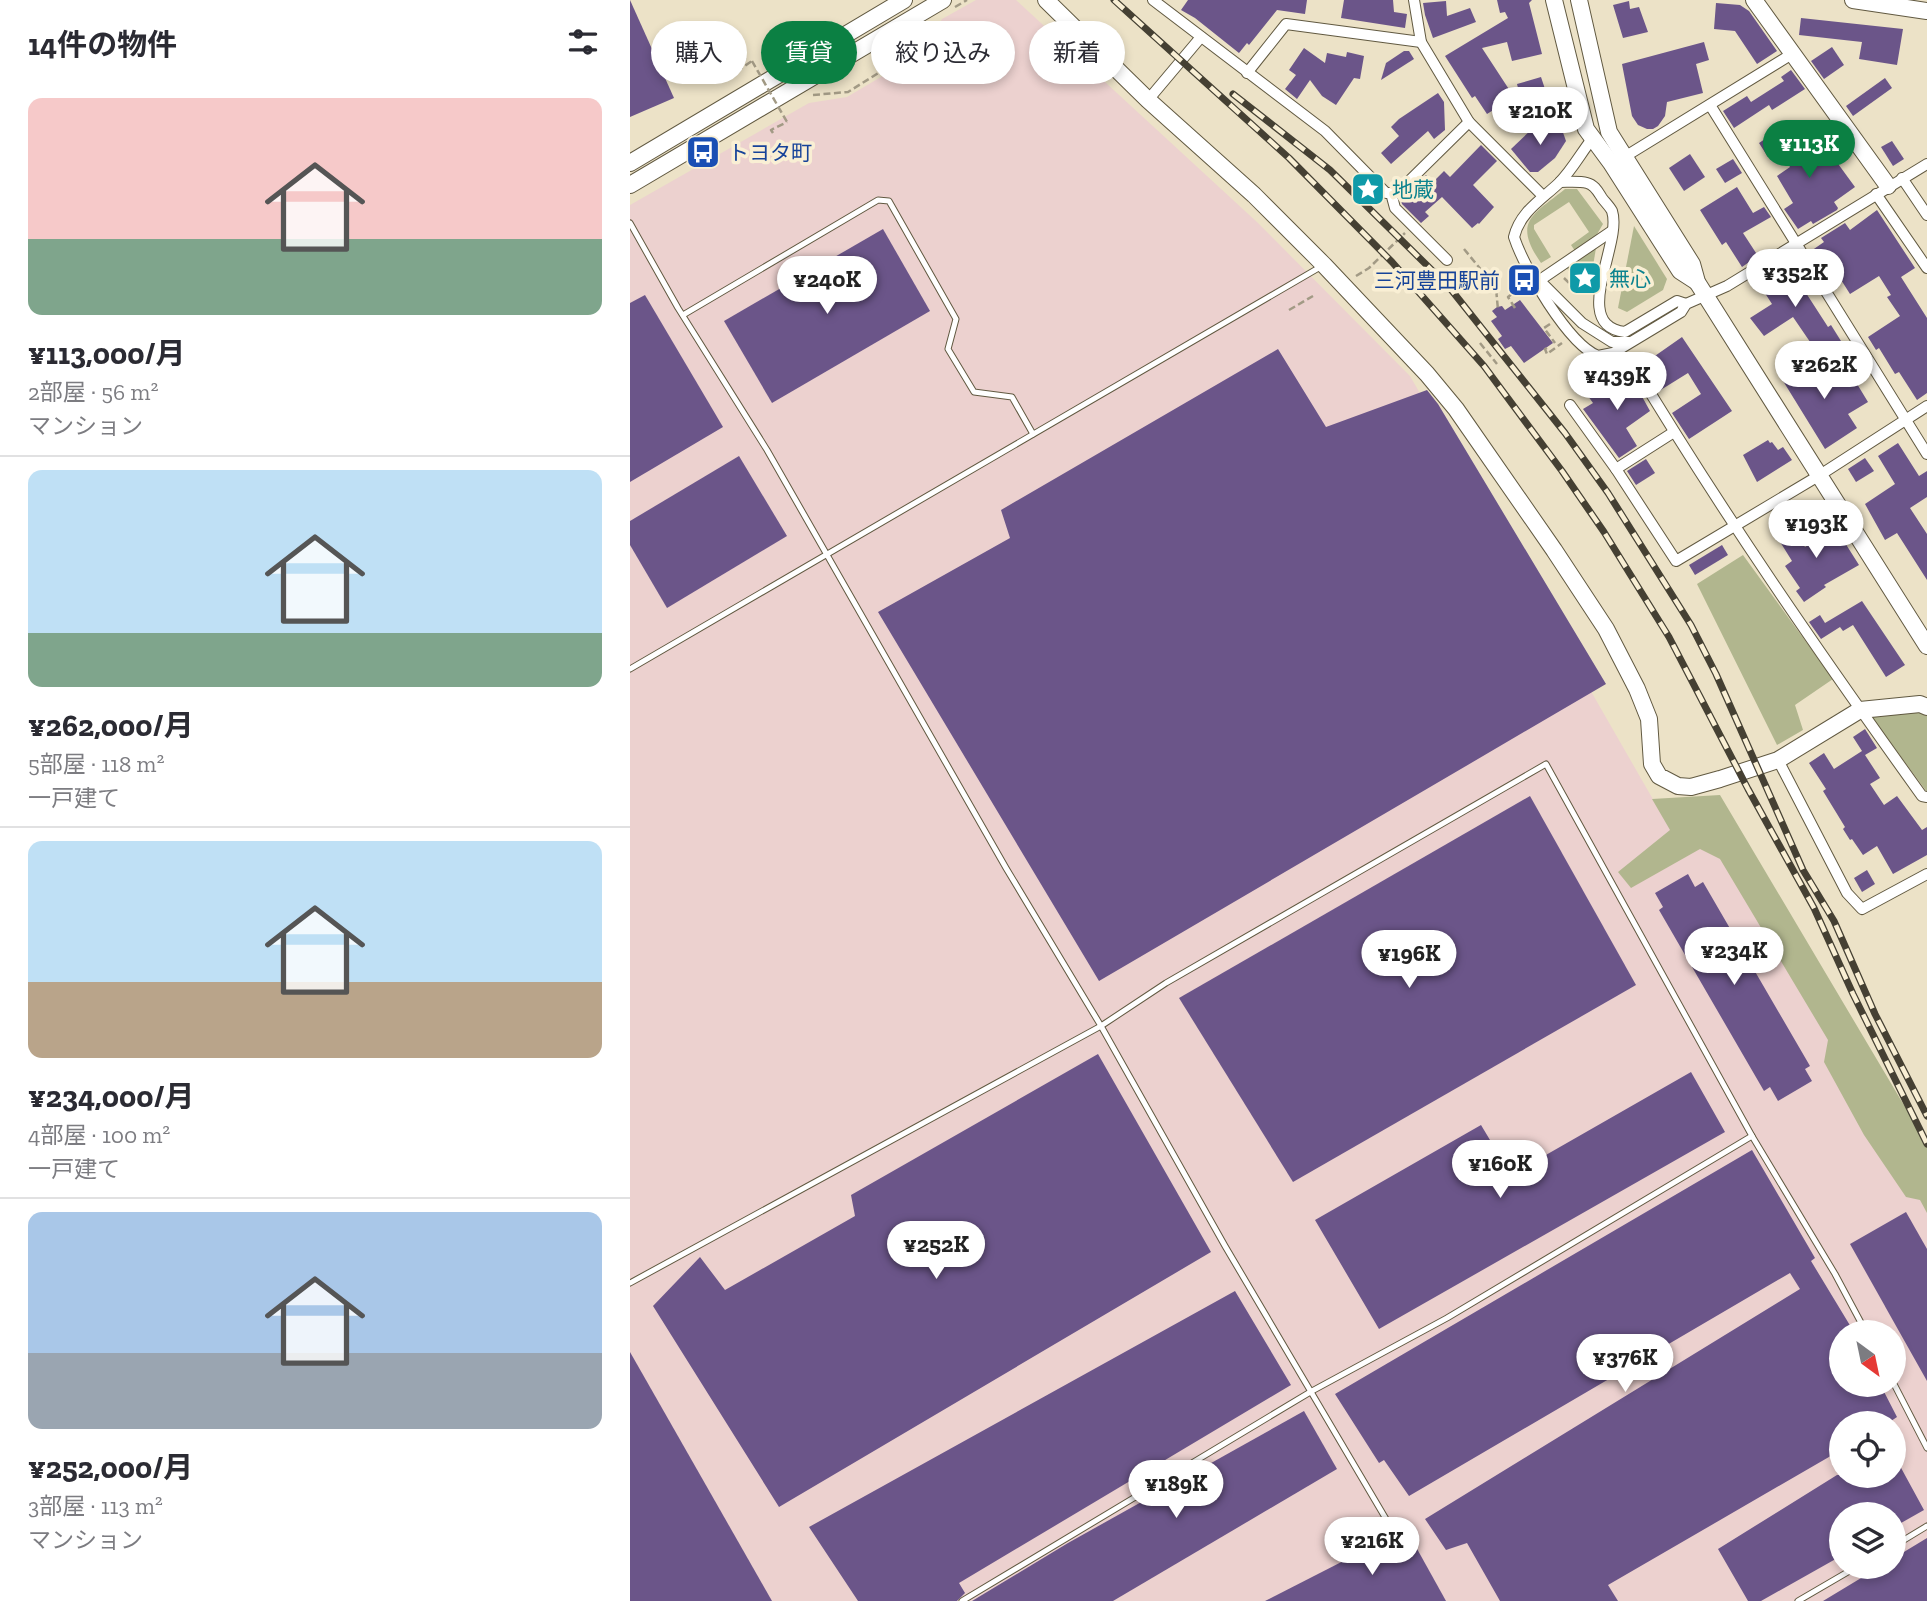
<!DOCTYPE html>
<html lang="ja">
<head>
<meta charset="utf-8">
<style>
  body { margin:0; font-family:"Zilla Slab","Noto Sans JP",serif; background:#f2f2f3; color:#2b2b33; height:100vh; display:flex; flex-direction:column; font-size:26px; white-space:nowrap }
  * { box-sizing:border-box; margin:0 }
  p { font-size:23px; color:#7c7c81 }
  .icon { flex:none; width:38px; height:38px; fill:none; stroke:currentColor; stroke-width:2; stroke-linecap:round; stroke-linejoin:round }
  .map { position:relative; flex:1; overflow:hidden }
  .drawer { display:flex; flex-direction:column; background:#fff; width:630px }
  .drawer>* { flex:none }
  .guide { position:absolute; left:21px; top:21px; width:665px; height:63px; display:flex; gap:14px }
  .needle { width:46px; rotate:147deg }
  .tools { position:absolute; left:1199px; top:1320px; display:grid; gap:14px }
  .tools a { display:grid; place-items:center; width:77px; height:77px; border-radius:50%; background:#fff; box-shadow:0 4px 10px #0003; font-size:35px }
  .price { position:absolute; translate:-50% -60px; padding:0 16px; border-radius:24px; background:#fff; color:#222; font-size:23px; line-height:46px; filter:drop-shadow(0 2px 4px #0008) }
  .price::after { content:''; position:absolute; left:50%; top:42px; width:21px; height:16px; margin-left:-10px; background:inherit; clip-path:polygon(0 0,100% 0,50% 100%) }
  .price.active { background:#0b8043; color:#fff }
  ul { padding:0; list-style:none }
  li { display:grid; align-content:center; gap:14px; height:371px; padding:0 28px }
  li+li { border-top:2px solid #e1e1e2 }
  li span { display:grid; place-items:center; height:217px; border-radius:14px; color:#555 }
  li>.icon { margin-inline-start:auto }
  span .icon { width:126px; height:126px; fill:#fffc; stroke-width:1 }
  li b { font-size:30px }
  h2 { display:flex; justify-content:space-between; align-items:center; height:84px; padding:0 28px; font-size:30px }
  .tag { padding:0 24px; border-radius:32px; background:#fff; box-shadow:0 4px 10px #0003; font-size:24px; line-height:63px }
  .tag.active { background:#0b8043; color:#fff }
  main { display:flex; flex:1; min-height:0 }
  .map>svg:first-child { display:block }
  .industrial { fill:#ecd1cf; fill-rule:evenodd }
  .green { fill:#b1b68e }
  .building { fill:#6b5589 }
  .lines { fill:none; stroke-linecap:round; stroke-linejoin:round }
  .lane-casing { stroke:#615941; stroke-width:7 }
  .street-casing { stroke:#615941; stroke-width:12 }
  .secondary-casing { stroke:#615941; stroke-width:18 }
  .path { stroke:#a29a85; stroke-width:2.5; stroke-dasharray:7 3.5; stroke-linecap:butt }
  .lane { stroke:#fff; stroke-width:5 }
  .street { stroke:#fff; stroke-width:10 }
  .secondary { stroke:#fff; stroke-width:16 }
  .rail-casing { stroke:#454033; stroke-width:7 }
  .rail { stroke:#f9efd4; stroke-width:4.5; stroke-dasharray:13; stroke-linecap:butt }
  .path-bridge { stroke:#a29a85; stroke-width:2.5; stroke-dasharray:7 3.5; stroke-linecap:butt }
  .labels { text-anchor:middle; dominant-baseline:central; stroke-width:7; stroke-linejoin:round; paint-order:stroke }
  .transit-label { font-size:21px; fill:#164399; stroke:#f9efd4; text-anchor:start }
  .culture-label { font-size:21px; fill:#0d838f; stroke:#f9efd4; text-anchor:start }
</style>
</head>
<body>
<main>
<section class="drawer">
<h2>14件の物件<svg class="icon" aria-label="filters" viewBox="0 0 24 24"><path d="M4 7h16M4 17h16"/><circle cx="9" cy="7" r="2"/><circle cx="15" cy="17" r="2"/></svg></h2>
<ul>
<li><span style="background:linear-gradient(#f6c9c9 65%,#7fa58c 0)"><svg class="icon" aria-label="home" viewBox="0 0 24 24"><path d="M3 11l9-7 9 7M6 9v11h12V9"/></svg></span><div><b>¥113,000/月</b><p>2部屋 · 56 m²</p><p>マンション</p></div></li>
<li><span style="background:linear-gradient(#bfe0f5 75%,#7fa58c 0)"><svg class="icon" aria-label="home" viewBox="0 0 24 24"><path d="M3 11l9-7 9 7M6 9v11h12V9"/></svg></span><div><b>¥262,000/月</b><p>5部屋 · 118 m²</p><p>一戸建て</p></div></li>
<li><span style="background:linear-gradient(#bfe0f5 65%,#b9a48a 0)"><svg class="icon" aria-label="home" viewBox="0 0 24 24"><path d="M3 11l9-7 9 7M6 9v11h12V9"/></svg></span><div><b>¥234,000/月</b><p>4部屋 · 100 m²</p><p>一戸建て</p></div></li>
<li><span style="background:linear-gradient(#a9c7e8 65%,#9aa5b1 0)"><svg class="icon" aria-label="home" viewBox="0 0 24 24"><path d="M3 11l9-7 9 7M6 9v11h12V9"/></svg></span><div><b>¥252,000/月</b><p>3部屋 · 113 m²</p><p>マンション</p></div></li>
</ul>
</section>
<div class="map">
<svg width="1297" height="1601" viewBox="0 0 1297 1601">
  <rect width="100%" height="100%" fill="#ece2c7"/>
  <path class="industrial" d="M346 0H386L628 223 780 376 1040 829 1095 808 1297 1193V1601H0V205L179 103 217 97 295 51 312 19ZM1211 1332H1264V1384H1211ZM1211 1423H1264V1475H1211ZM1211 1514H1264V1566H1211Z"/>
  <g class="green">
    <path d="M935 189H947L973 224 966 236 945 251 941 245 959 232 939 202 904 225V229L921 257 911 263C882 221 903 215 935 189Z"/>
    <polygon points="1004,226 1037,279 1033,290 997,312 988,308"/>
    <polygon points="966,248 960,284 948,283 936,267"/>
    <polygon points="1113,555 1203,679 1165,705 1173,730 1147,745 1067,584"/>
    <polygon points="1287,711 1297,715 1297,792 1240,715"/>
    <polygon points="1090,795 1297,1144 1297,1213 1290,1200 1276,1197 1234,1135 1194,1062 1198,1040 1090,859 1070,849 1001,888 988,872 1040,830 1022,799"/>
  </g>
  <g class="building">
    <polygon points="0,0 44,98 0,117"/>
    <polygon points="558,0 677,0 675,14 647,10 619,45 617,43 609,53 565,18 551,10"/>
    <polygon points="714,0 763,0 764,12 777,14 775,28 711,18"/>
    <polygon points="867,0 902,0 899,3 912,54 882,61 877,42 852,48 884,97 857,114 845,96 842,98 815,56 878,18 875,12 870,13"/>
    <polygon points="816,1 817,16 840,8 846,22 803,38 795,15 793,3"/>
    <polygon points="999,1 1000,9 1009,7 1018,32 993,38 983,5"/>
    <polygon points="1086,3 1110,5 1119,11 1147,51 1127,64 1105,31 1084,29"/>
    <polygon points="1171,18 1273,29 1267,65 1229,59 1232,42 1169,35"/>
    <polygon points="1074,42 1079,60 1066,64 1073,93 1037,102 1035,116 1028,126 1023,129 1017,129 1008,125 1002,116 992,64"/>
    <polygon points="1202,47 1214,65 1194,79 1181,61"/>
    <polygon points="674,48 695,63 697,53 716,57 717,52 734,56 730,79 724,78 706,105 692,96 680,80 667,99 655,89 666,75 659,70"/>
    <polygon points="774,51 779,51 784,59 751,80 756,63"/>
    <polygon points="1161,70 1175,89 1142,110 1139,105 1104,128 1093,111 1117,96 1121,102 1154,81 1151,77"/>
    <polygon points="911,77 916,92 891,100 887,84"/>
    <polygon points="1255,78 1262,88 1223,116 1216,106"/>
    <polygon points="808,93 814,102 815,130 804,139 798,131 761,164 751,153 769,136 761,127 769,119"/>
    <polygon points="930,124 936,141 925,158 908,172 900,172 881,149 904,127"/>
    <polygon points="1153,127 1162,141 1159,143 1172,161 1195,146 1225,187 1204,202 1208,208 1207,210 1183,224 1181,221 1168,229 1154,209 1163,203 1147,176 1160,167 1149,150 1138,157 1129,143"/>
    <polygon points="1262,141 1274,159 1263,166 1251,147"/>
    <polygon points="851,145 867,161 843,185 864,207 849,224 848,223 842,228 812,197 795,212 799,216 791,223 772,204 771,200 796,175 803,182 814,171 820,177"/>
    <polygon points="1060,154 1075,177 1054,191 1039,168"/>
    <polygon points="1103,159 1112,173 1095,183 1086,169"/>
    <polygon points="1107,187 1123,213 1134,207 1141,217 1113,233 1128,256 1112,267 1096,242 1092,245 1070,210"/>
    <polygon points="1247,210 1285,268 1271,277 1297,318 1297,393 1287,400 1269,372 1265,374 1249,348 1246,350 1238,337 1270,316 1257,297 1261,295 1249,276 1220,294 1201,264 1192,270 1181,253 1181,251 1194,242 1191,238 1215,223 1220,230"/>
    <polygon points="253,229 300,311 142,403 94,321"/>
    <polygon points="1168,262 1184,287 1176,293 1198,327 1201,325 1211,341 1189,355 1163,317 1134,336 1120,318 1142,304 1131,287"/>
    <polygon points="15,295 93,427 0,482 0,303"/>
    <polygon points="890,300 923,343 894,363 881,346 875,349 868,339 872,336 861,321 867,317 862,311 867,307 872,306 875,310"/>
    <polygon points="1052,337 1102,411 1059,439 1042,413 1071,394 1058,373 1029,391 1012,365"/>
    <polygon points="648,349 696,427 797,390 808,404 976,684 469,981 248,612 380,538 371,510"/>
    <polygon points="1180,357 1200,388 1221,374 1238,402 1218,414 1227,428 1195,449 1150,376"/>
    <polygon points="995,373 996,375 999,373 1020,411 996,428 1007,446 989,458 953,409 963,403 958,396"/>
    <polygon points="1138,440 1140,443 1142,442 1148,450 1153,447 1162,460 1127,482 1113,455"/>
    <polygon points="1268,443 1289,476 1297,471 1297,497 1280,508 1297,534 1297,580 1267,533 1255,540 1235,504 1265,484 1248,456"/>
    <polygon points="109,456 157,536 37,608 0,545 0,521"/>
    <polygon points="1235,458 1244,471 1226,482 1218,469"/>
    <polygon points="1016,459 1025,473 1006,485 997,471"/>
    <polygon points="1160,522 1175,547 1205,527 1229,565 1194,585 1196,587 1174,602 1166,591 1170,588 1155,566 1162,561 1144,532"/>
    <polygon points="1092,545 1098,555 1065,575 1059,565"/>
    <polygon points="1232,601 1275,665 1256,677 1223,625 1213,631 1210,627 1191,639 1179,622 1190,615 1195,623"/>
    <polygon points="1235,729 1247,748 1235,755 1250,778 1240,784 1254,805 1267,796 1292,830 1297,827 1297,855 1263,874 1247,846 1233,855 1222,839 1220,840 1213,829 1215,827 1193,791 1196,789 1179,763 1194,753 1204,769 1232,751 1223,737"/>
    <polygon points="900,796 1006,985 663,1182 549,998"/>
    <polygon points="1237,870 1245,884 1232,892 1224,878"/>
    <polygon points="1058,874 1065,887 1073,882 1180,1066 1175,1069 1182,1081 1148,1101 1140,1087 1134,1091 1029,910 1033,907 1025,893"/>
    <polygon points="468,1054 581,1252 149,1507 23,1306 70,1257 95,1290 225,1216 221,1195"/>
    <polygon points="1061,1072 1095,1132 749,1329 685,1220 851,1125 881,1175"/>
    <polygon points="1122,1150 1185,1258 1181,1261 1224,1332 1211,1332 1211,1384 1250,1384 1267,1417 1258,1423 1211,1423 1211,1450 978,1585 988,1601 870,1601 837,1543 816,1550 795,1519 1170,1289 1160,1273 779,1496 754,1460 749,1463 705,1394"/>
    <polygon points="1276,1212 1297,1249 1297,1381 1220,1244"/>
    <polygon points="605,1291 661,1385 329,1583 335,1593 327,1601 228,1601 179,1527"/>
    <polygon points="0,1352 142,1601 0,1601"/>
    <polygon points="674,1411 707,1469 483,1601 342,1601 438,1543"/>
    <polygon points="1264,1455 1294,1510 1264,1527 1264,1514 1211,1514 1211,1556 1131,1601 1118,1601 1088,1549 1207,1475 1264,1475"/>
    <polygon points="776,1529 816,1601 635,1601"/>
    <polygon points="1297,1538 1297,1601 1193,1601 1251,1566 1264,1566 1264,1558"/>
  </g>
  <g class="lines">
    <g class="lane-casing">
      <g id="lane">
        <polyline points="0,223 48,308 137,450 376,868 471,1026 595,1246 756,1519"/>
        <polyline points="53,315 248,200 259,201 326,319 318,349 344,392 382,397 403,434"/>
        <polyline points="0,669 692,266"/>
        <polyline points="0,1283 471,1026 536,983 916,764 1122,1136 1205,1274 1236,1332"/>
        <polyline points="1264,1384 1297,1448"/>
        <polyline points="1264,1546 1297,1526"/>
        <polyline points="332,1601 682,1391 817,1318 1122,1136"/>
        <polyline points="1168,1601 1228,1566"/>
      </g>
    </g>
    <g class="street-casing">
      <g id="street">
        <polyline points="523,0 695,131 756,193 767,193 839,122"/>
        <polyline points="784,0 791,42 839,122 913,196"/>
        <polyline points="617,73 656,24 791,42"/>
        <polyline points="518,100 571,37"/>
        <polyline points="1080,105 1297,454"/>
        <path d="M962 139C951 153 942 170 929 183 911 200 890 212 884 237 894 268 938 344 968 356L983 353 1051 312 1056 304 1097 286 1297 164"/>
        <polyline points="996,156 1162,54"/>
        <polyline points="1272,178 1297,215"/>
        <path d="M930 182C939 182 949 181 957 183 965 185 968 192 972 198 975 202 980 207 982 211 993 244 939 325 995 332L1047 301 1056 304"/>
        <polyline points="761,193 765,208 817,260"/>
        <polyline points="1246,194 1297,268"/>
        <polyline points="910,280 982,231"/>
        <polyline points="912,283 952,323 982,342 999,342"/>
        <path d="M1001 361C1091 511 1190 654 1292 796L1297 797"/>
        <polyline points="940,405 986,469 1046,561 1190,475 1297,406"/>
        <polyline points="986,469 1044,432"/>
        <polyline points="1148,760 1217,893 1232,909 1297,874"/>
      </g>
    </g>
    <g class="secondary-casing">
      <g id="secondary">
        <polyline points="416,0 518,100 624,195 694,265 797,374 826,409 924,550 976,629 1007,689 1019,719 1022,764 1029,776 1048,786 1061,787 1090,779 1148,760 1230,710 1290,704 1297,707"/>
        <polyline points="924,0 956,129 981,163 1050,271 1067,282"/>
        <polyline points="949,0 979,132 1062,264 1067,282 1297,646"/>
        <polyline points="1124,0 1258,186"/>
        <polyline points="1223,0 1297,11"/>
        <polyline points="0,163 274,0"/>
        <polyline points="0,185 313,0"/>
      </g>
    </g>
    <g class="path">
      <polyline points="325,7 337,0"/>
      <polyline points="116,58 103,67 107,71 122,61"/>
      <polyline points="183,95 218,92 290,47 301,26"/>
      <polyline points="143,133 141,130 157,122"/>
      <polyline points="834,249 866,288 868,310"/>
      <polyline points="990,273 999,275"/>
      <polyline points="726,276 739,268 775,233"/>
      <polyline points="934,278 944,288 958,290"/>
      <polyline points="885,308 878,297 892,286"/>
      <polyline points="659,310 683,296"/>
      <polyline points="920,324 914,328 925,343"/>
      <polyline points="850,343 867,364"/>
      <polyline points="917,348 915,349 917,354 932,343"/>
    </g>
    <use href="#lane" class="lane"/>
    <use href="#street" class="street"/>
    <use href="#secondary" class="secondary"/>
    <g class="rail-casing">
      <g id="rail">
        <polyline points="484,0 659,158 762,262 854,366 932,471 974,532 1039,637 1118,789 1184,908 1223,994 1297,1144"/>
        <polyline points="603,94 700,170 819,287 935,433 978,493 1061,625 1086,674 1173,870 1204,921 1245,1014 1297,1116"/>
      </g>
    </g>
    <use href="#rail" class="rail"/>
    <polyline class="path-bridge" points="122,61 157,122"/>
  </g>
  <defs>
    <g id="bus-square" transform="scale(1.75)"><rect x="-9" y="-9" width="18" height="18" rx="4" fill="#1a4fb4" stroke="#f9efd4"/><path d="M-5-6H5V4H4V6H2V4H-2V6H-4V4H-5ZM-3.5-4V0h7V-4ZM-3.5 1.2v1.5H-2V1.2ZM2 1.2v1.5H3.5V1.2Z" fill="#fff"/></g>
    <g id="sight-square" transform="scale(1.75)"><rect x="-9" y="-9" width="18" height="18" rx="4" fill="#0f9aa8" stroke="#f9efd4"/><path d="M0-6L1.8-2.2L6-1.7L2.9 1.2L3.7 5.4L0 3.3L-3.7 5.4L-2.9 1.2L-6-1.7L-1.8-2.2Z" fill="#fff"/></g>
  </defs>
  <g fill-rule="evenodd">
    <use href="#bus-square" x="73" y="152"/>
    <use href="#sight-square" x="738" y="189"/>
    <use href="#sight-square" x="955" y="278"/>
    <use href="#bus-square" x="894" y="280"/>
  </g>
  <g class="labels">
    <g class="transit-label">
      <text x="98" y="152">トヨタ町</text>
      <text x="870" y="280" text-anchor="end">三河豊田駅前</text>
    </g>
    <g class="culture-label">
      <text x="762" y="189">地蔵</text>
      <text x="979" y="278">無心</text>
    </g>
  </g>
</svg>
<div class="tools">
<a><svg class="needle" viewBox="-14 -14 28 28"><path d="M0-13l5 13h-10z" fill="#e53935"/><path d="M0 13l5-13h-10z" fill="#7c7c81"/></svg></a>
<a><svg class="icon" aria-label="locate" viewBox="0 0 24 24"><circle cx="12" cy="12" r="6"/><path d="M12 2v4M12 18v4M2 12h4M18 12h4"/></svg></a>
<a><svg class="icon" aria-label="layers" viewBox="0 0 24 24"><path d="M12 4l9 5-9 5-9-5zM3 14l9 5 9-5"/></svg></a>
</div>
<b class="price" style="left:910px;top:147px">¥210K</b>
<b class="price active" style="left:1179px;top:180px">¥113K</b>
<b class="price" style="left:1165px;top:309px">¥352K</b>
<b class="price" style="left:197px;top:316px">¥240K</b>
<b class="price" style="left:1194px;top:401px">¥262K</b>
<b class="price" style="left:987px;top:412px">¥439K</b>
<b class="price" style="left:1186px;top:560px">¥193K</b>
<b class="price" style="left:1104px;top:987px">¥234K</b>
<b class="price" style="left:779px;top:990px">¥196K</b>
<b class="price" style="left:870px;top:1200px">¥160K</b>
<b class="price" style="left:306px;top:1281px">¥252K</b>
<b class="price" style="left:995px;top:1394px">¥376K</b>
<b class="price" style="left:546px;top:1520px">¥189K</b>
<b class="price" style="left:742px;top:1577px">¥216K</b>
<div class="guide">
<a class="tag">購入</a>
<a class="tag active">賃貸</a>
<a class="tag">絞り込み</a>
<a class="tag">新着</a>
</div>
</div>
</main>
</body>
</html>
